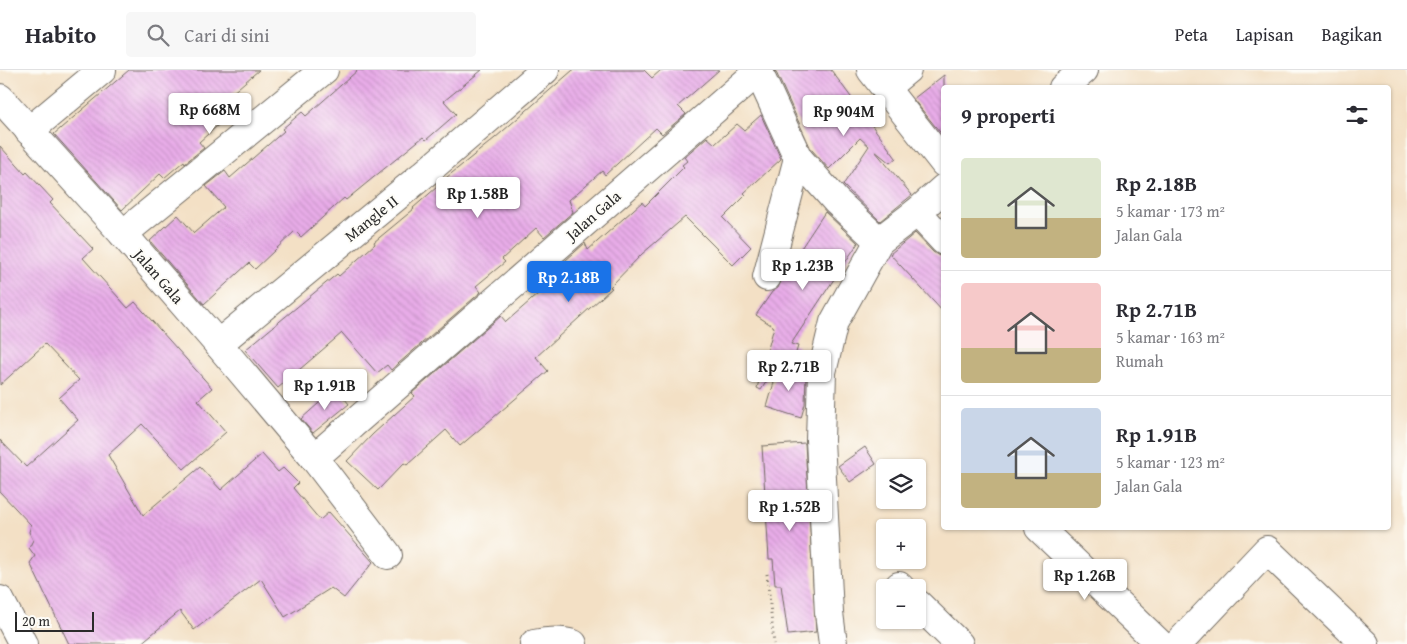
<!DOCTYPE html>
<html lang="id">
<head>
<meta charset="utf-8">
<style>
  body { margin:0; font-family:"Gentium Book Plus",serif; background:#f7f7f7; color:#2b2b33; height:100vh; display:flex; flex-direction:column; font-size:19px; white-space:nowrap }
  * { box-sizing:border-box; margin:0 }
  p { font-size:16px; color:#7c7c81 }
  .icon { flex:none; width:28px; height:28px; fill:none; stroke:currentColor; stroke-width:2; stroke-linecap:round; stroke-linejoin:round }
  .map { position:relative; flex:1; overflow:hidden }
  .sheet { position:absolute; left:941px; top:15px; width:450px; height:445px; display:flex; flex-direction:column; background:#fff; border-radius:5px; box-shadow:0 1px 4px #0004 }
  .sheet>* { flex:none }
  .controls { position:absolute; left:876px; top:389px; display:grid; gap:10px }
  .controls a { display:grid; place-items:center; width:50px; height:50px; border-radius:5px; background:#fff; box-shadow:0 1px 4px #0004; font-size:25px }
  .scale { position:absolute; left:15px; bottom:12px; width:79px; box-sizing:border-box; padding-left:5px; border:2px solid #2b2b2b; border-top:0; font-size:14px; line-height:18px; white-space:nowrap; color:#2b2b2b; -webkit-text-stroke:4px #fdfcf7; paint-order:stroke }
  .price { position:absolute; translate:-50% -42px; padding:0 11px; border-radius:5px; background:#fff; color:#222; font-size:16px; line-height:32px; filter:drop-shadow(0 1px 2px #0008) }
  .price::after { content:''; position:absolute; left:50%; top:30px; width:15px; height:11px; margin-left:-8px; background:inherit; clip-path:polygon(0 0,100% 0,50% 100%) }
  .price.current { background:#1a73e8; color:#fff }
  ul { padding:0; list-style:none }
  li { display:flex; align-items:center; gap:15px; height:125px; padding:0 20px }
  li+li { border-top:1px solid #e1e1e2 }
  li span { display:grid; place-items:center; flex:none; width:140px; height:100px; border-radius:5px; color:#555 }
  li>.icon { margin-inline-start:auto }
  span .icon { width:60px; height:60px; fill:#fffc; stroke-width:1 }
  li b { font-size:21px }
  h2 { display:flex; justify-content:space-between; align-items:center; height:60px; padding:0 20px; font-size:21px }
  header { display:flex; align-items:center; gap:30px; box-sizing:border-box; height:70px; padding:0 25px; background:#fff; border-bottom:1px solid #e1e1e2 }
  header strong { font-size:24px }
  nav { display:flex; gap:28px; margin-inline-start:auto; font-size:18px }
  .search { width:350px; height:45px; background:#f7f7f7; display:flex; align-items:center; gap:12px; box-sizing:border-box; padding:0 18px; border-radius:5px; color:#7c7c81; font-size:19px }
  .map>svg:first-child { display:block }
  .building { fill:url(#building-back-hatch) }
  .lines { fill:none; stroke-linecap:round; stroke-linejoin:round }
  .minor-casing { stroke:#716a61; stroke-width:30 }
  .major-casing { stroke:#716a61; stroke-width:30 }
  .path { stroke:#716a61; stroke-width:3; stroke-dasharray:1 4; stroke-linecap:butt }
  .minor { stroke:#fff; stroke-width:28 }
  .major { stroke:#fff; stroke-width:28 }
  .labels { text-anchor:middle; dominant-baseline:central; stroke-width:4; stroke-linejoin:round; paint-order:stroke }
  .street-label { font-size:16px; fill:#2b2b2b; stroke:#fdfcf7 }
</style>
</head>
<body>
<header>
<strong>Habito</strong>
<div class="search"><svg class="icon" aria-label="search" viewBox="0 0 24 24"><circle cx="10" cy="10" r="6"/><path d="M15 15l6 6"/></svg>Cari di sini</div>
<nav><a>Peta</a><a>Lapisan</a><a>Bagikan</a></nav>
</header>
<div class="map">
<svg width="1407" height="574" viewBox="0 0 1407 574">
  <defs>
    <pattern id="building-back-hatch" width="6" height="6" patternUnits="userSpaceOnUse" patternTransform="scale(1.25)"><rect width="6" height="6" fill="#e8ace8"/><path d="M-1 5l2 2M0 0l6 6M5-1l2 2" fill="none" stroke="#c794c7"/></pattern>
  </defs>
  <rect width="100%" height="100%" fill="#fdfcf7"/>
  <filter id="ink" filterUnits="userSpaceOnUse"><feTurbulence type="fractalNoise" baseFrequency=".02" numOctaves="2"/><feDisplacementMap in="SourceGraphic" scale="10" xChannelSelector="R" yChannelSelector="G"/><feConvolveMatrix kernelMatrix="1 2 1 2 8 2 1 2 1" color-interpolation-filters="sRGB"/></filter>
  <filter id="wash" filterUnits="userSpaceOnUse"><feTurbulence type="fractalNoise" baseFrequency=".0096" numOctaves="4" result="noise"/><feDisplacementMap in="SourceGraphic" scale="20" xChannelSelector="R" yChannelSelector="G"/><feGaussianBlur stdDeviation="1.12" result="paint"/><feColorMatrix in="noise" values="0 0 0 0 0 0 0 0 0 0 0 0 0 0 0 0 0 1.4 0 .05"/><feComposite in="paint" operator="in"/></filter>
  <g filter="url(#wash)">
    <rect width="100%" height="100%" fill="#f3e0c5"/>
    <g id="blocks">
      <g class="building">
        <polygon points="129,0 259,0 231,24 241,35 199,72 204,78 185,93 184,91 164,108 160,104 122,140 54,64"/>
        <polygon points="358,0 482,0 444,31 456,44 426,70 423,67 346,130 344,128 301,167 295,161 255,199 249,193 204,234 150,171 178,145 194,163 224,137 206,116 225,101 230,108 284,61 282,59 302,42 306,46"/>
        <polygon points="573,0 644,0 652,8 661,0 719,0 678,36 686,44 662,64 656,58 605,105 602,101 569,130 573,142 544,167 536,158 502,189 505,192 476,216 481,222 391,300 387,295 377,303 342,263 278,318 245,280 337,204 339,206 375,174 374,172 414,139 413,138 437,117 436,116 495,68"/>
        <polygon points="775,0 831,0 896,88 890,93 875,81 912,125 880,151 843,115 869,76 860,68 829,99 811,79"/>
        <polygon points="944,5 944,67 913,29"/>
        <polygon points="761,45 781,89 744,123 746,125 723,148 751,177 733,195 685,147 642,184 610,217 612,218 536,287 548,301 460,376 446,360 407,395 404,393 378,420 347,391 373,364 415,326 412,323 501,246 506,252 555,209 568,195 565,191 585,173 588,180 642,132 645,136 684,97 682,95 687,91 684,87 707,67 715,74 737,54 744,60"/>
        <polygon points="0,76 25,104 27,102 53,130 50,133 93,179 83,188 128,238 135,232 212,318 198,330 226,362 184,399 142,354 108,385 143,445 200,397 221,420 262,384 278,402 283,398 298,413 293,418 320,450 329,442 373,492 344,528 331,518 285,547 261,509 194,560 180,541 140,574 69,574 30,493 35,486 29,478 33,470 29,462 31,455 0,422 0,370 26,397 78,350 59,328 79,310 45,274 0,315"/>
        <polygon points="825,142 858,173 791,274 798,276 791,299 777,295 761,320 757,318 774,257 756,245 772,222 778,218 784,204"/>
        <polygon points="915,163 933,182 939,186 944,186 944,243 890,184"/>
        <polygon points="779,295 806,304 805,334 801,348 767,337"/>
        <polygon points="336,318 349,334 313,363 301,349"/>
        <polygon points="805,373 816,562 788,565 781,515 775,515 773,489 769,489 762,376"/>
        <polygon points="865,377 876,394 850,412 838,396"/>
      </g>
    </g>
  </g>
  <g filter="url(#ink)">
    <use href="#blocks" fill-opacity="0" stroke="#716a61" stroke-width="1"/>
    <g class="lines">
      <g class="minor-casing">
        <g id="minor">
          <polyline points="871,0 944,93"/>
          <polyline points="758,1 798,88 836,131 879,171"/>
          <polyline points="885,18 907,0"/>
          <polyline points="1063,18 1084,0"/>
          <polyline points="0,28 123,164 218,274 314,388 388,485"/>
          <polyline points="29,61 102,0"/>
          <polyline points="944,118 917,142 944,171"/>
          <polyline points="123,164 324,0"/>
          <polyline points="767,207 798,88"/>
          <polyline points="218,274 424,104 545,0"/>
          <polyline points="314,388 760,0"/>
          <polyline points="1039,458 1160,574"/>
          <polyline points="899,516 901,518"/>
          <polyline points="918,534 959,574"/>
          <path d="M534 574C547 571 560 570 573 574"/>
          <polyline points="833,574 829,543 820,370 822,302 834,252 879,171 917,142"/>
          <polyline points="1178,574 1267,480 1365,574"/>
        </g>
      </g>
      <g class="major-casing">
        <polyline id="major" points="0,530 23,574"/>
      </g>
      <polyline class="path" points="767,504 774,574"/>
      <use href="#minor" class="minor"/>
      <use href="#major" class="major"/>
    </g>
  </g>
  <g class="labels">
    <g class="street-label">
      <text transform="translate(593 145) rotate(-41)">Jalan Gala</text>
      <text transform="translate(371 148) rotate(-39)">Mangle II</text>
      <text transform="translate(159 206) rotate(49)">Jalan Gala</text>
    </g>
  </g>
</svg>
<div class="controls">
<a><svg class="icon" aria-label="layers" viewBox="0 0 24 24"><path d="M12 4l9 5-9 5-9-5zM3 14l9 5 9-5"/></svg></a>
<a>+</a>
<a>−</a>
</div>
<div class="scale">20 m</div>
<b class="price" style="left:210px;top:65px">Rp 668M</b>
<b class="price" style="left:844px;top:67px">Rp 904M</b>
<b class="price" style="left:478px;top:149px">Rp 1.58B</b>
<b class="price" style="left:803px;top:221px">Rp 1.23B</b>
<b class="price current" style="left:569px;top:233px">Rp 2.18B</b>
<b class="price" style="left:789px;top:322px">Rp 2.71B</b>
<b class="price" style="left:325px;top:341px">Rp 1.91B</b>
<b class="price" style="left:790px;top:462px">Rp 1.52B</b>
<b class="price" style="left:1085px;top:531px">Rp 1.26B</b>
<section class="sheet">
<h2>9 properti<svg class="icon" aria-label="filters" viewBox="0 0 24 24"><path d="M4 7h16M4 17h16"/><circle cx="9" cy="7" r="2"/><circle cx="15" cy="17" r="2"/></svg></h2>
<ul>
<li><span style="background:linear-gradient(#dfe7d0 60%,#c2b280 0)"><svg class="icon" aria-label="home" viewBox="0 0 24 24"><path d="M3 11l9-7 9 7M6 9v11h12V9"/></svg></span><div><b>Rp 2.18B</b><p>5 kamar · 173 m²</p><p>Jalan Gala</p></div></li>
<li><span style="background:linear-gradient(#f6c9c9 65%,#c2b280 0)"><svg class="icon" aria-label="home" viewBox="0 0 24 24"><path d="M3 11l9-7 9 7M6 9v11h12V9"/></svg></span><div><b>Rp 2.71B</b><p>5 kamar · 163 m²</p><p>Rumah</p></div></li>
<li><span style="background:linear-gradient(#c9d6e8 65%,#c2b280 0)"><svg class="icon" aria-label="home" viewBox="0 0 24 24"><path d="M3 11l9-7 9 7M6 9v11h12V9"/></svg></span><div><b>Rp 1.91B</b><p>5 kamar · 123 m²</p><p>Jalan Gala</p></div></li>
</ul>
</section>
</div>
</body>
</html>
